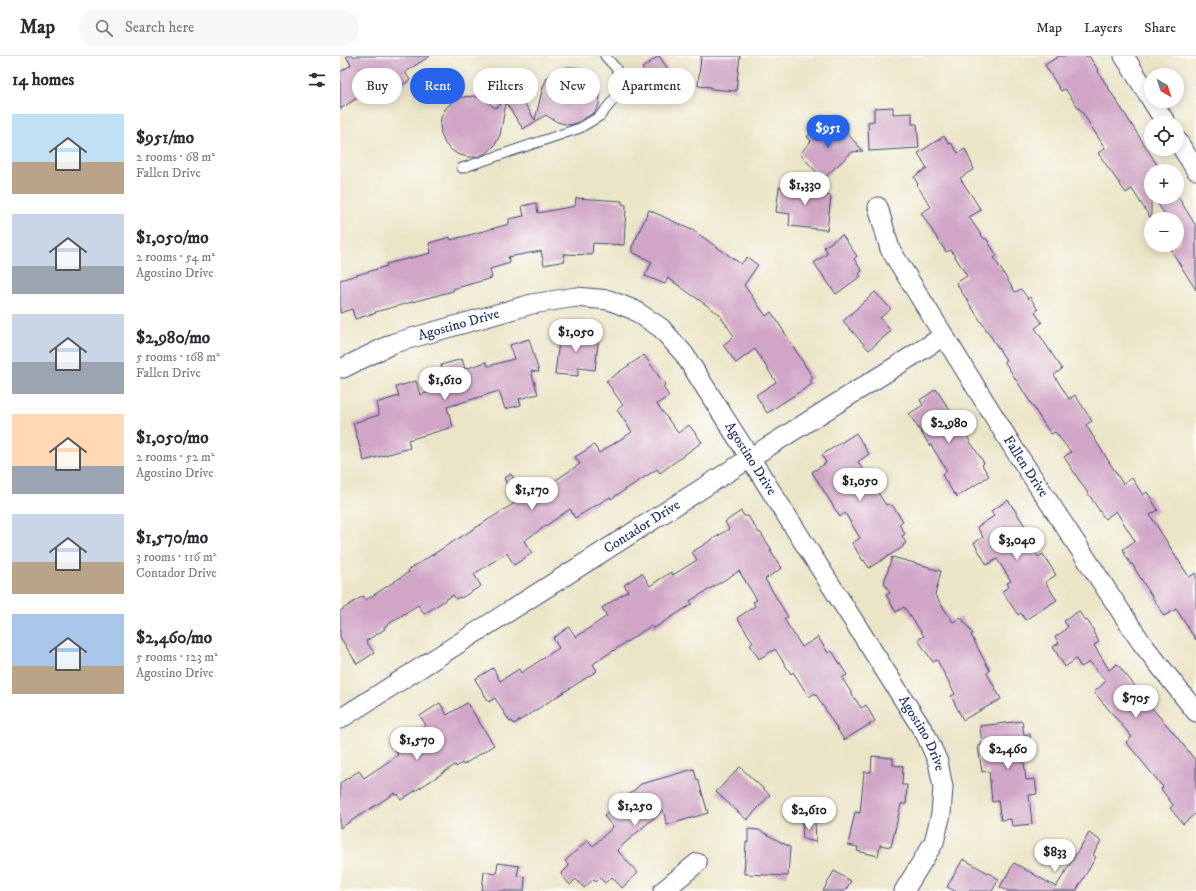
<!DOCTYPE html>
<html lang="en">
<head>
<meta charset="utf-8">
<style>
  body { margin:0; font-family:"IM FELL DW Pica",serif; background:#f7f7f7; color:#2b2b33; height:100vh; display:flex; flex-direction:column; font-size:15px; white-space:nowrap }
  * { box-sizing:border-box; margin:0 }
  p { font-size:13px; color:#7c7c81 }
  .icon { flex:none; width:22px; height:22px; fill:none; stroke:currentColor; stroke-width:2; stroke-linecap:round; stroke-linejoin:round }
  .map { position:relative; flex:1; overflow:hidden }
  .side { display:flex; flex-direction:column; background:#fff; width:340px }
  .side>* { flex:none }
  .hud { position:absolute; left:12px; top:12px; width:380px; height:36px; display:flex; gap:8px }
  .needle { width:26px; rotate:141deg }
  .controls { position:absolute; left:804px; top:12px; display:grid; gap:8px }
  .controls a { display:grid; place-items:center; width:40px; height:40px; border-radius:50%; background:#fff; box-shadow:0 2px 10px #0003; font-size:20px }
  .price { position:absolute; translate:-50% -34px; padding:0 9px; border-radius:14px; background:#fff; color:#222; font-size:13px; line-height:26px; filter:drop-shadow(0 1px 2px #0008) }
  .price::after { content:''; position:absolute; left:50%; top:24px; width:12px; height:9px; margin-left:-6px; background:inherit; clip-path:polygon(0 0,100% 0,50% 100%) }
  .price.on { background:#2563eb; color:#fff }
  ul { padding:0; list-style:none }
  li { display:flex; align-items:center; gap:12px; height:100px; padding:0 12px }
  li span { display:grid; place-items:center; flex:none; width:112px; height:80px; border-radius:0px; color:#555 }
  li>.icon { margin-inline-start:auto }
  span .icon { width:48px; height:48px; fill:#fffc; stroke-width:1 }
  li b { font-size:17px }
  h2 { display:flex; justify-content:space-between; align-items:center; height:48px; padding:0 12px; font-size:17px }
  .tag { padding:0 14px; border-radius:18px; background:#fff; box-shadow:0 2px 10px #0003; font-size:14px; line-height:36px }
  .tag.on { background:#2563eb; color:#fff }
  header { display:flex; align-items:center; gap:24px; box-sizing:border-box; height:56px; padding:0 20px; background:#fff; border-bottom:1px solid #e1e1e2 }
  header strong { font-size:19px }
  nav { display:flex; gap:22px; margin-inline-start:auto; font-size:14px }
  .search { width:280px; height:36px; background:#f7f7f7; display:flex; align-items:center; gap:10px; box-sizing:border-box; padding:0 14px; border-radius:22px; color:#7c7c81; font-size:15px }
  main { display:flex; flex:1; min-height:0 }
  .map>svg:first-child { display:block }
  .building { fill:#d0a5c6 }
  .lines { fill:none; stroke-linecap:round; stroke-linejoin:round }
  .lane-casing { stroke:#3a4a6e; stroke-width:11 }
  .street-casing { stroke:#3a4a6e; stroke-width:21 }
  .lane { stroke:#fff; stroke-width:9 }
  .street { stroke:#fff; stroke-width:19 }
  .labels { text-anchor:middle; dominant-baseline:central; stroke-width:3; stroke-linejoin:round; paint-order:stroke }
  .street-label { font-size:14px; fill:#1b2f5e; stroke:#fdfcf7 }
</style>
</head>
<body>
<header>
<strong>Map</strong>
<div class="search"><svg class="icon" aria-label="search" viewBox="0 0 24 24"><circle cx="10" cy="10" r="6"/><path d="M15 15l6 6"/></svg>Search here</div>
<nav><a>Map</a><a>Layers</a><a>Share</a></nav>
</header>
<main>
<section class="side">
<h2>14 homes<svg class="icon" aria-label="filters" viewBox="0 0 24 24"><path d="M4 7h16M4 17h16"/><circle cx="9" cy="7" r="2"/><circle cx="15" cy="17" r="2"/></svg></h2>
<ul>
<li><span style="background:linear-gradient(#bfe0f5 60%,#b9a48a 0)"><svg class="icon" aria-label="home" viewBox="0 0 24 24"><path d="M3 11l9-7 9 7M6 9v11h12V9"/></svg></span><div><b>$951/mo</b><p>2 rooms · 68 m²</p><p>Fallen Drive</p></div></li>
<li><span style="background:linear-gradient(#c9d6e8 65%,#9aa5b1 0)"><svg class="icon" aria-label="home" viewBox="0 0 24 24"><path d="M3 11l9-7 9 7M6 9v11h12V9"/></svg></span><div><b>$1,050/mo</b><p>2 rooms · 54 m²</p><p>Agostino Drive</p></div></li>
<li><span style="background:linear-gradient(#c9d6e8 60%,#9aa5b1 0)"><svg class="icon" aria-label="home" viewBox="0 0 24 24"><path d="M3 11l9-7 9 7M6 9v11h12V9"/></svg></span><div><b>$2,980/mo</b><p>5 rooms · 168 m²</p><p>Fallen Drive</p></div></li>
<li><span style="background:linear-gradient(#ffd9b3 65%,#9aa5b1 0)"><svg class="icon" aria-label="home" viewBox="0 0 24 24"><path d="M3 11l9-7 9 7M6 9v11h12V9"/></svg></span><div><b>$1,050/mo</b><p>2 rooms · 52 m²</p><p>Agostino Drive</p></div></li>
<li><span style="background:linear-gradient(#c9d6e8 60%,#b9a48a 0)"><svg class="icon" aria-label="home" viewBox="0 0 24 24"><path d="M3 11l9-7 9 7M6 9v11h12V9"/></svg></span><div><b>$1,570/mo</b><p>3 rooms · 116 m²</p><p>Contador Drive</p></div></li>
<li><span style="background:linear-gradient(#a9c7e8 65%,#b9a48a 0)"><svg class="icon" aria-label="home" viewBox="0 0 24 24"><path d="M3 11l9-7 9 7M6 9v11h12V9"/></svg></span><div><b>$2,460/mo</b><p>5 rooms · 123 m²</p><p>Agostino Drive</p></div></li>
</ul>
</section>
<div class="map">
<svg width="856" height="835" viewBox="0 0 856 835">
  <rect width="100%" height="100%" fill="#fdfcf7"/>
  <filter id="ink" filterUnits="userSpaceOnUse"><feTurbulence type="fractalNoise" baseFrequency=".025" numOctaves="2"/><feDisplacementMap in="SourceGraphic" scale="8" xChannelSelector="R" yChannelSelector="G"/><feConvolveMatrix kernelMatrix="1 2 1 2 8 2 1 2 1" color-interpolation-filters="sRGB"/></filter>
  <filter id="wash" filterUnits="userSpaceOnUse"><feTurbulence type="fractalNoise" baseFrequency=".012" numOctaves="4" result="noise"/><feDisplacementMap in="SourceGraphic" scale="16" xChannelSelector="R" yChannelSelector="G"/><feGaussianBlur stdDeviation="0.9" result="paint"/><feColorMatrix in="noise" values="0 0 0 0 0 0 0 0 0 0 0 0 0 0 0 0 0 1.4 0 .05"/><feComposite in="paint" operator="in"/></filter>
  <g filter="url(#wash)">
    <rect width="100%" height="100%" fill="#ebe5c7"/>
    <g id="blocks">
      <g class="building">
        <polygon points="6,0 90,0 65,16 70,24 40,43 33,32 0,53 0,16 11,9"/>
        <polygon points="319,0 328,13 311,25 302,12"/>
        <polygon points="361,0 400,0 396,35 371,33 371,31 358,30"/>
        <polygon points="719,0 749,0 758,14 757,14 821,115 811,115 811,163 792,133 786,137 758,97 765,92 740,53 739,53 725,33 721,35 705,9"/>
        <polygon points="229,11 240,12 244,14 249,17 256,24 258,29 260,39 259,49 255,56 237,67 229,69 217,66 206,59 183,73 166,47 160,79 155,89 148,96 137,101 128,101 117,98 109,92 105,88 101,78 100,68 101,62 105,53 113,45 123,41 134,40 144,43 155,52 178,37 195,64 203,31 207,22 211,18 219,13"/>
        <polygon points="553,51 553,58 572,57 572,68 577,68 579,92 529,95 528,66 534,65 534,52"/>
        <polygon points="484,65 493,74 499,68 523,95 512,96 483,123 460,98 471,85 467,81"/>
        <polygon points="604,80 609,88 611,87 618,97 625,93 634,113 620,122 641,154 629,161 644,183 646,182 657,200 654,202 675,236 681,233 688,243 690,241 698,254 695,256 702,267 695,272 722,313 714,319 729,343 735,339 752,365 746,369 783,428 792,422 803,439 807,436 818,454 810,459 849,521 856,517 856,584 836,553 824,560 792,508 791,509 784,497 785,497 783,493 795,485 776,455 765,463 741,427 724,401 731,396 715,376 711,378 704,368 664,305 666,304 616,227 627,220 611,194 606,196 581,157 591,151 577,129 578,128 574,121 587,112 578,97"/>
        <polygon points="453,128 485,132 485,139 491,140 487,174 449,170 450,158 436,156 439,131 453,133"/>
        <polygon points="813,141 838,141 856,170 856,234 832,196 832,191 837,189 837,188 842,184 837,177 837,163 828,163"/>
        <polygon points="236,142 282,145 282,148 286,149 284,189 253,187 252,199 223,198 225,205 204,209 201,195 168,201 170,207 150,213 152,222 113,233 113,235 35,256 36,257 15,263 12,253 0,257 0,224 47,210 46,208 91,197 89,187 110,181 111,184 169,168 169,163 184,160 182,150 196,147 198,157 235,150"/>
        <polygon points="309,154 354,175 401,208 407,201 418,209 404,229 426,260 431,256 436,263 473,322 470,324 472,328 427,357 416,339 436,326 415,293 396,307 383,289 394,280 379,258 328,222 325,228 305,220 312,206 292,196 292,191"/>
        <polygon points="502,179 517,200 514,203 522,215 519,218 521,220 496,238 474,207 488,197 484,191"/>
        <polygon points="535,236 551,253 540,262 551,275 529,294 503,265"/>
        <polygon points="232,276 259,279 255,314 238,312 238,320 215,318 220,277 232,278"/>
        <polygon points="189,283 199,316 191,315 198,338 179,343 181,349 165,353 159,335 107,351 113,371 68,384 70,392 24,405 13,367 39,359 36,347 59,340 56,331 76,325 80,339 107,331 101,309 122,303 125,313 146,306 148,310 174,303 170,289"/>
        <polygon points="304,299 325,329 323,331 329,340 317,348 338,377 349,369 362,386 320,417 317,413 271,443 270,441 235,462 230,453 184,485 192,497 174,509 167,497 134,518 141,530 121,542 120,541 116,543 113,539 84,558 78,549 44,571 45,573 26,585 34,597 17,608 0,581 0,555 23,540 26,544 69,516 68,514 175,447 164,422 171,418 187,443 240,408 235,401 254,389 259,397 292,376 277,354 283,349 266,325"/>
        <polygon points="596,333 644,407 642,409 649,420 617,441 615,437 614,438 602,419 607,415 591,389 590,390 569,358 583,349 580,344"/>
        <polygon points="516,377 529,398 518,406 546,449 549,448 551,450 552,449 563,465 559,468 565,478 562,480 566,487 563,489 563,491 529,512 524,504 523,505 512,487 520,482 505,457 500,461 472,416 486,407 482,399"/>
        <polygon points="668,444 689,476 683,480 698,501 703,498 716,519 705,526 717,544 685,564 681,557 678,559 662,535 669,531 667,527 671,525 657,503 647,509 634,487 643,481 637,471 654,460 651,455"/>
        <polygon points="401,455 404,460 408,460 419,477 420,476 432,494 430,495 442,512 425,523 448,561 444,563 462,591 478,581 488,597 492,595 507,619 502,622 521,652 526,649 535,665 504,684 475,637 469,641 453,616 451,618 435,593 419,603 410,589 413,586 397,562 415,550 413,546 417,544 399,515 350,545 352,548 313,573 311,570 253,608 257,615 174,668 172,665 170,666 155,642 149,646 135,623 153,612 160,625 179,613 181,617 219,592 213,582 229,571 236,581 267,560 262,552 288,535 284,529 302,517 310,530 331,516 333,519 357,504 352,496 389,473 385,466"/>
        <polygon points="552,501 589,511 589,512 601,515 595,539 613,566 621,561 633,578 631,579 650,615 647,617 661,643 623,664 611,640 615,638 597,604 593,606 578,584 584,580 564,551 556,556 546,539 550,537 544,527"/>
        <polygon points="739,555 745,565 747,564 754,575 753,576 759,586 754,589 769,614 777,608 805,642 804,643 832,675 856,705 856,757 843,768 830,752 833,749 821,733 823,731 786,686 792,681 754,636 766,625 750,606 741,611 736,603 725,611 713,591 719,587 715,581 725,574 725,573 728,571 724,565"/>
        <polygon points="100,647 107,659 127,647 154,689 123,709 122,707 116,711 115,709 61,744 58,738 56,739 55,737 0,772 0,727 19,715 24,722 58,699 53,691 86,669 80,660"/>
        <polygon points="682,665 684,679 690,678 692,696 683,697 686,724 695,723 697,738 689,739 692,768 672,770 671,763 661,764 658,745 652,746 649,715 642,716 638,690 642,689 640,670"/>
        <polygon points="532,700 553,702 553,709 563,710 562,729 567,729 566,748 561,748 551,791 540,789 538,800 517,795 518,791 508,789 515,756 520,757 524,716 531,716"/>
        <polygon points="400,711 430,739 407,764 376,736"/>
        <polygon points="354,713 357,724 358,723 368,757 327,769 323,754 277,794 298,817 282,832 272,821 265,827 260,822 256,826 254,823 244,832 236,823 230,829 221,818 229,810 225,805 248,784 253,790 273,771 264,760 301,728"/>
        <polygon points="475,765 476,786 463,783 462,766"/>
        <polygon points="408,773 419,774 450,791 448,820 404,818 406,786 408,787"/>
        <polygon points="749,777 761,785 753,799 756,801 736,835 668,835 660,831 674,807 716,831"/>
        <polygon points="623,803 659,823 652,835 615,835 607,831"/>
        <polygon points="158,807 179,810 177,820 185,821 184,835 142,835 144,816 156,818"/>
        <polygon points="494,815 511,825 505,835 483,835"/>
      </g>
    </g>
  </g>
  <g filter="url(#ink)">
    <use href="#blocks" fill-opacity="0" stroke="#3a4a6e" stroke-width="1"/>
    <g class="lines">
      <g class="lane-casing">
        <polyline id="lane" points="122,112 240,72 260,60 280,36 281,21 275,11 265,0"/>
      </g>
      <g class="street-casing">
        <g id="street">
          <polyline points="784,0 811,43"/>
          <polyline points="812,45 826,67"/>
          <polyline points="837,84 856,114"/>
          <path id="s1" d="M538 151 550 193 676 396 801 586 856 656"/>
          <path id="s2" d="M3 312 54 287 192 248 236 241 269 244 294 254 321 272 344 298 586 679 598 706 603 731 601 758 594 786 564 835"/>
          <path id="s3" d="M0 663 410 402 604 280"/>
          <polyline points="323,835 357,807"/>
        </g>
      </g>
      <use href="#lane" class="lane"/>
      <use href="#street" class="street"/>
    </g>
  </g>
  <g class="labels">
    <g class="street-label">
      <text stroke="none"><textPath href="#s2" startOffset="124">Agostino Drive</textPath></text>
      <text stroke="none"><textPath href="#s2" startOffset="496">Agostino Drive</textPath></text>
      <text stroke="none"><textPath href="#s1" startOffset="300">Fallen Drive</textPath></text>
      <text stroke="none"><textPath href="#s3" startOffset="358">Contador Drive</textPath></text>
      <text stroke="none"><textPath href="#s2" startOffset="820">Agostino Drive</textPath></text>
    </g>
  </g>
</svg>
<div class="controls">
<a><svg class="needle" viewBox="-14 -14 28 28"><path d="M0-13l5 13h-10z" fill="#e53935"/><path d="M0 13l5-13h-10z" fill="#7c7c81"/></svg></a>
<a><svg class="icon" aria-label="locate" viewBox="0 0 24 24"><circle cx="12" cy="12" r="6"/><path d="M12 2v4M12 18v4M2 12h4M18 12h4"/></svg></a>
<a>+</a>
<a>−</a>
</div>
<b class="price on" style="left:488px;top:93px">$951</b>
<b class="price" style="left:465px;top:150px">$1,330</b>
<b class="price" style="left:236px;top:297px">$1,050</b>
<b class="price" style="left:105px;top:345px">$1,610</b>
<b class="price" style="left:609px;top:388px">$2,980</b>
<b class="price" style="left:520px;top:446px">$1,050</b>
<b class="price" style="left:192px;top:455px">$1,170</b>
<b class="price" style="left:677px;top:505px">$3,040</b>
<b class="price" style="left:796px;top:663px">$705</b>
<b class="price" style="left:77px;top:705px">$1,570</b>
<b class="price" style="left:668px;top:714px">$2,460</b>
<b class="price" style="left:295px;top:771px">$1,250</b>
<b class="price" style="left:469px;top:775px">$2,610</b>
<b class="price" style="left:715px;top:817px">$833</b>
<div class="hud">
<a class="tag">Buy</a>
<a class="tag on">Rent</a>
<a class="tag">Filters</a>
<a class="tag">New</a>
<a class="tag">Apartment</a>
</div>
</div>
</main>
</body>
</html>
